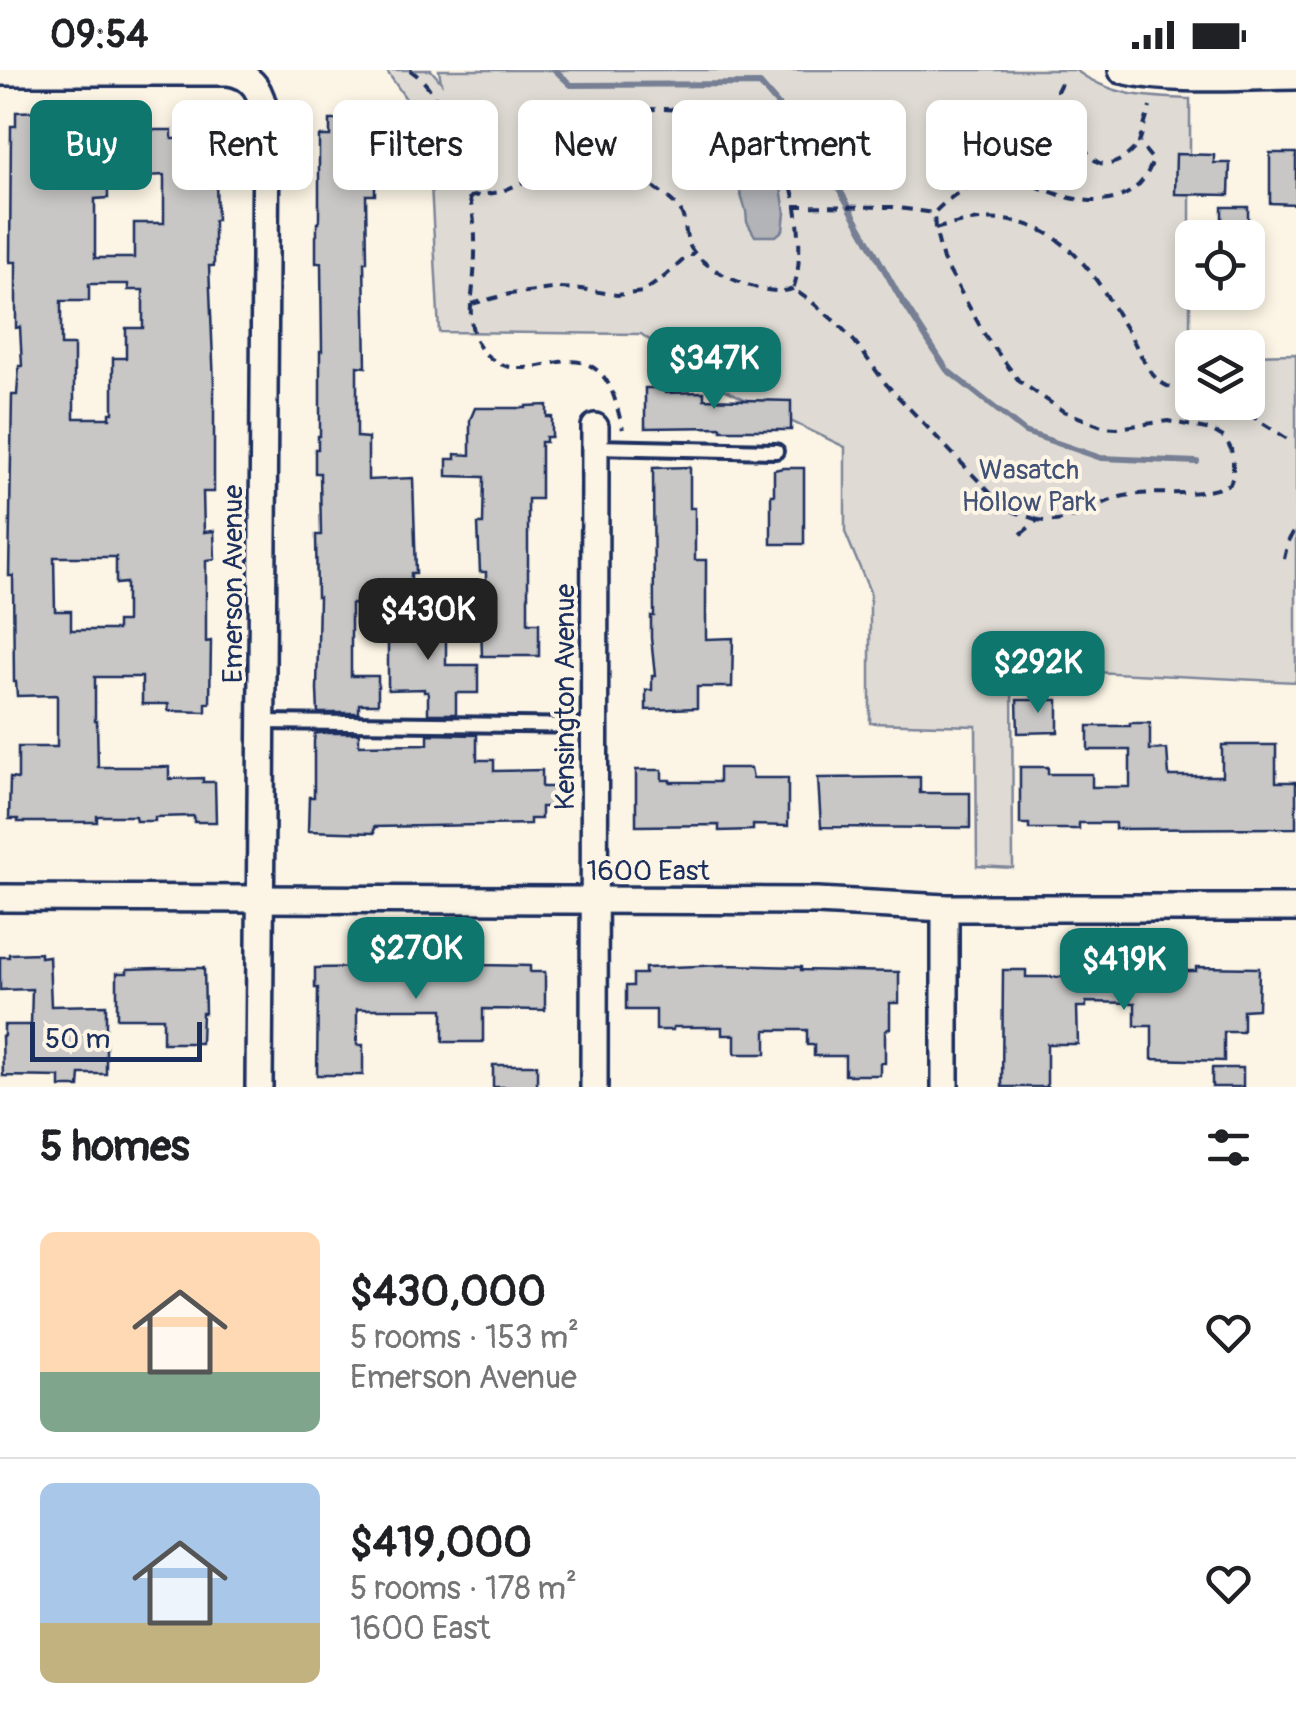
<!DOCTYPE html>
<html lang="en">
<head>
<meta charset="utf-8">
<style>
  body { margin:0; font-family:Pangolin,sans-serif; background:#f2f2f2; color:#202124; height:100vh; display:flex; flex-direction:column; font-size:38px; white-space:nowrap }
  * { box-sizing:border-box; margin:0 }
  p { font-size:32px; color:#757577 }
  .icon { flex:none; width:55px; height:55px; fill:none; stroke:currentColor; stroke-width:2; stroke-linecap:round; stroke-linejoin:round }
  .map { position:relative; height:1017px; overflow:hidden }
  .details { display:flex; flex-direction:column; background:#fff; flex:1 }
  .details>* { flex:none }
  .banner { position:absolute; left:30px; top:30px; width:1238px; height:90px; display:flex; gap:20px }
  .tools { position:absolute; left:1175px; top:150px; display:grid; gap:20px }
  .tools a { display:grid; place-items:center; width:90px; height:90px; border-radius:15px; background:#fff; box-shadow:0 5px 15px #0003; font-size:50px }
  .scale { position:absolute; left:30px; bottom:25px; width:172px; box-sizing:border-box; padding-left:10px; border:5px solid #1b2f5e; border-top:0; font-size:28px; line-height:35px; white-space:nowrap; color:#1b2f5e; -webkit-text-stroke:8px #fcf5e5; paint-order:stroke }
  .price { position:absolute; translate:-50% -85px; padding:0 22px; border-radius:20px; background:#0f766e; color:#fff; font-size:32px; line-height:65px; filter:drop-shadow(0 2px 5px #0008) }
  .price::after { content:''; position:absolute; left:50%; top:60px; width:30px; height:22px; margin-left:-15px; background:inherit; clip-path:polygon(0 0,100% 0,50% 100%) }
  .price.current { background:#222; color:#fff }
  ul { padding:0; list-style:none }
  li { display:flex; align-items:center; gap:30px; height:250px; padding:0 40px }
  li+li { border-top:2px solid #e0e0e0 }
  li span { display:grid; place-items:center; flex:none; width:280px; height:200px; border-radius:15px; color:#555 }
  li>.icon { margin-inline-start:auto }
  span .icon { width:120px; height:120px; fill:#fffc; stroke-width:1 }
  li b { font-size:42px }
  h2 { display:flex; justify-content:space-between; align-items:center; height:120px; padding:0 40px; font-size:42px }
  .chip { padding:0 35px; border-radius:15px; background:#fff; box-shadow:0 5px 15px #0003; font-size:35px; line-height:90px }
  .chip.current { background:#0f766e; color:#fff }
  .status { display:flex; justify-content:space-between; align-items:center; height:70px; padding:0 50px; background:#fff; direction:ltr }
  .status svg { height:28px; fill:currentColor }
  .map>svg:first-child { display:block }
  .green { fill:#dfdbd4; stroke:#7d8599; stroke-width:2.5 }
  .water { fill:#b2b4b8; stroke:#767f94; stroke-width:2.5 }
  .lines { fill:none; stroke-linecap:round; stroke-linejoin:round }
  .stream { stroke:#767f94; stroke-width:6 }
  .building { fill:#c8c7c6; stroke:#1b2f5e; stroke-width:2.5; fill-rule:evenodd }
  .service-casing { stroke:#1b2f5e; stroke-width:20 }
  .minor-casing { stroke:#1b2f5e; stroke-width:32 }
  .path { stroke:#1b2f5e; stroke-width:4; stroke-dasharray:10 8; stroke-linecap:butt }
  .service { stroke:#fcf5e5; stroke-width:12 }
  .minor { stroke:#fcf5e5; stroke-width:25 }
  .labels { text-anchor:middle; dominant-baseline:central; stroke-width:8; stroke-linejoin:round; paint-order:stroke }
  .park-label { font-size:28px; fill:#425176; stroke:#fcf5e5 }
  .street-label { font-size:28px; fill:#1b2f5e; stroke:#fcf5e5 }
</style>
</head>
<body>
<div class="status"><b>09:54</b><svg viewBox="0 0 49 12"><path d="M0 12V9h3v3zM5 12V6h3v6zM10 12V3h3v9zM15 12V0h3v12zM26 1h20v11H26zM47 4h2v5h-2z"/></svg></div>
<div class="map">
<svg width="1296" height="1017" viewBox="0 0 1296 1017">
  <rect width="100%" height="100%" fill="#fcf5e5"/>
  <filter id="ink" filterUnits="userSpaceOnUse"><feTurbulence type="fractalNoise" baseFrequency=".01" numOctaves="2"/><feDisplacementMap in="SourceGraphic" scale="20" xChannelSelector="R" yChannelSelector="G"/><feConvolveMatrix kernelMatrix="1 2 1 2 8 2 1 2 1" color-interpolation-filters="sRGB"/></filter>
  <g filter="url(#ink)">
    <path class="green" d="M386 0H431L441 12 439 0H1075C1113 27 1146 27 1190 29V284L1192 285V332H1248V285L1296 284V612L1012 598 1013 798 977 796 976 656 870 653V522L845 462V377L711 313 641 264 439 262 429 77 413 39Z"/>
    <path class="water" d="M726 68H731L762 89 772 108 781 117 785 143 783 160 776 166H755L747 152 746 141 740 122 743 107C737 99 724 87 721 79Z"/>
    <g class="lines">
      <polyline class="stream" points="555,0 571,15 760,14 818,81 898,224 947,300 1025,362 1101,388 1197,392"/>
    </g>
    <g class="building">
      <path d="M48 41V58H64V62H107L108 128 95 129V188H134V153H164V105L148 106V60H172V69L215 68 217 150H214V196H209L214 315V422H203L204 462 214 461 215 489 206 490V572L211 571 210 633H206V642L168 641 169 634H142V607H95V651H97L98 697H169V709L203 708V712H215L216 752H194V746L155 747V751H136L135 746H97V752H18V749H9L10 708 18 709V677H57V625L17 626 16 612H14L13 506H9L12 325H17L19 296H22L20 257 16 258V192H10L11 56H16V42ZM89 214H128V220H143V258H126V288H113V343H110V348H74V275H61V231H89ZM54 487H116V514L126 513V552H117V560H71V541H55Z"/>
      <polygon points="330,50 380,50 381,106 375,106 375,125 366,125 367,192 364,192 366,297 357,296 357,367 368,368 368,410 413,408 416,503 411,503 411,517 364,517 365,534 351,534 351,606 378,606 378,634 359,634 359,643 318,643 317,620 319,527 317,527 316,465 321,465 320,403 315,403 315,379 318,379 318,366 320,366 320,281 322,281 321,193 316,193 316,166 317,165 317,153 319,153 319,66 330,66"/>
      <rect x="110" y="57" width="26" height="19"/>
      <polygon points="1270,83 1296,83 1296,134 1270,133"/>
      <polygon points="1176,84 1214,85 1214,93 1230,93 1229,125 1175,124"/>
      <rect x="1222" y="137" width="26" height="23"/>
      <polygon points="645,318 665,318 665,323 704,322 704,329 791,331 791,360 721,360 721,357 645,358"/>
      <polygon points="547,335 547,347 552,347 552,367 546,367 546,372 541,372 541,429 528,429 528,553 539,553 539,586 482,586 481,553 486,553 486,502 480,502 478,454 483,454 484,407 447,406 447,389 455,389 455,384 470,385 470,350 475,338 526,338 526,336"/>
      <polygon points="690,397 690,438 695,438 695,490 706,490 706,569 733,568 732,617 697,617 697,638 646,640 646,620 652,620 652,606 655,606 651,568 651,546 654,546 653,398"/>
      <polygon points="783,398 804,398 804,474 771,474 771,425 774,425 774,400"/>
      <polygon points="419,541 446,541 446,595 478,595 478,623 456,623 456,644 428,644 428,622 424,622 424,619 388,620 388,553 419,553"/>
      <polygon points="1017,630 1058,630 1058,662 1018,663"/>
      <polygon points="1130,653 1150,653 1150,680 1167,679 1169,706 1222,706 1222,675 1276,675 1276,712 1296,712 1296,758 1115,759 1115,753 1079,753 1079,759 1029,759 1029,754 1020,754 1020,697 1048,697 1048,704 1092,704 1092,717 1130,717 1130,680 1088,680 1088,656 1130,656"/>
      <polygon points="318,663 359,663 359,675 428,674 428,664 477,665 477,690 494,690 494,701 542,700 542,717 560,717 560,737 541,737 541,749 530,749 530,754 374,757 374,763 308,761 309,727 314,727 314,671 315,664"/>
      <polygon points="719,698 751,698 753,708 788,708 788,756 753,755 753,760 719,761 719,755 636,756 636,700 662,700 662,710 670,710 670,712 719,712"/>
      <polygon points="920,707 920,723 970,723 970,758 821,757 818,708"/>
      <polygon points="40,883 40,887 49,886 51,936 106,935 106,1004 80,1004 79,1017 60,1017 60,1007 3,1006 2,966 4,966 4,955 31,955 32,919 0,920 0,887 9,887 9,884"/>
      <polygon points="442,891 480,891 480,895 530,896 530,902 545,902 545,940 483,939 483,972 443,972 443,939 357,939 357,975 363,975 363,1005 317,1005 318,918 315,918 315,898 442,896"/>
      <polygon points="1136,892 1155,892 1155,901 1196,901 1196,897 1259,898 1258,939 1243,940 1243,962 1224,962 1224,991 1152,989 1152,956 1135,956 1135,933 1086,932 1086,937 1077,937 1078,974 1047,974 1047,1017 1002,1017 1003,900 1026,900 1026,907 1082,907 1082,900 1136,900"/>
      <polygon points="725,895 801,897 801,900 899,902 899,933 890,933 890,958 885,961 885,993 880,993 880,1005 845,1005 845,986 814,986 814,975 807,975 807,960 766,960 766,984 735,984 735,965 722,965 722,957 673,957 673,960 656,960 656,940 626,940 626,916 633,916 633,904 645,904 645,898"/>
      <polygon points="159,898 204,898 205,943 202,943 201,973 163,973 163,948 117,948 117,903 127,903 127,899"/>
      <rect x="493" y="995" width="44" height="22"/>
      <rect x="1212" y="998" width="31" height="19"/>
    </g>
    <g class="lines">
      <g class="service-casing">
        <g id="service">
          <polyline points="595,377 776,381"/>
          <polyline points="263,652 595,656"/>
        </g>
      </g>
      <g class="minor-casing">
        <g id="minor">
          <path d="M1122 0C1177 13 1239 6 1296 6"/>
          <path d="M0 2H228C255 6 261 22 266 48L259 1017"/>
          <polyline points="0,828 817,831 945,838 1296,838"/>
          <polyline points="594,1017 595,357"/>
          <polyline points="945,1017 945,838"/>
        </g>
      </g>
      <g class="path">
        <path d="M410 0C426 11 440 30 446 50 449 60 447 71 449 81 453 97 462 109 468 124 479 154 475 202 471 234L510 224 560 218 581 219 617 225 643 222 664 207 689 185H694"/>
        <path d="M1061 13 1057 21V32C1063 38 1071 43 1075 49 1081 58 1081 71 1086 80 1102 107 1126 90 1139 73"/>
        <polyline points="469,127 500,122 531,109 593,97 613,84 616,78"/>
        <polyline points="794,136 892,137 934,143"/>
        <path d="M935 159C1008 137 1058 152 1101 217 1111 232 1119 248 1129 263 1138 278 1145 298 1157 309 1166 318 1181 321 1192 325"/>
        <path d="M793 219C767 229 705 202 691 178 683 165 688 148 677 136 658 116 613 97 612 64 612 23 713 42 735 53 753 62 770 76 781 93 799 120 805 189 793 219L812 232 838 254 855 272 886 314 998 431 1015 442 1038 450"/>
        <path d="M471 234C470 256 473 277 493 290 529 314 567 274 598 301 614 314 617 340 623 359"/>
        <polyline points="1214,332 1250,345 1289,370"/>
        <path d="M1021 464 1038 450C1069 457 1092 435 1120 427 1157 418 1196 430 1230 414L1233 406V390L1231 379 1225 368 1211 360 1168 351 1117 358 1104 357 1063 341 1019 311 986 267 943 190 935 159 934 143C952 124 976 109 1002 109 1024 109 1043 120 1063 126 1102 137 1139 132 1153 90L1139 73 1150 37"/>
        <polyline points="1284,489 1288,472 1295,458"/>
      </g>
      <use href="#service" class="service"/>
      <use href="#minor" class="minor"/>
    </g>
  </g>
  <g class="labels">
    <g class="park-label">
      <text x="1029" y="400">Wasatch<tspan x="1029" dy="32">Hollow Park</tspan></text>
    </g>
    <g class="street-label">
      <text transform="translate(233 514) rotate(-90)">Emerson Avenue</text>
      <text transform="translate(565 627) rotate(-90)">Kensington Avenue</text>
      <text x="648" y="801">1600 East</text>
    </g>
  </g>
</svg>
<div class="tools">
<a><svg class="icon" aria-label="locate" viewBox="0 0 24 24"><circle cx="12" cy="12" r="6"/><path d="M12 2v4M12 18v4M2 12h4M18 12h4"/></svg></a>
<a><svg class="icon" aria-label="layers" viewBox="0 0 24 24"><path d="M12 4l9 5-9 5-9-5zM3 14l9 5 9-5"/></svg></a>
</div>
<div class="scale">50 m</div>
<b class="price" style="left:714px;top:342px">$347K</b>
<b class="price current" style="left:428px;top:593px">$430K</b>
<b class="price" style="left:1038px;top:646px">$292K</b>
<b class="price" style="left:416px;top:932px">$270K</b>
<b class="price" style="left:1124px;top:943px">$419K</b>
<div class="banner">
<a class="chip current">Buy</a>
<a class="chip">Rent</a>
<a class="chip">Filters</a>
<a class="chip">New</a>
<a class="chip">Apartment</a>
<a class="chip">House</a>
</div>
</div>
<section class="details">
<h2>5 homes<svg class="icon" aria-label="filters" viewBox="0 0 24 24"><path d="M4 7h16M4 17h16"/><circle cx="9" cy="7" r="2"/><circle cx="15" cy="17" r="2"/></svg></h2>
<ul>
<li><span style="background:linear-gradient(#ffd9b3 70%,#7fa58c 0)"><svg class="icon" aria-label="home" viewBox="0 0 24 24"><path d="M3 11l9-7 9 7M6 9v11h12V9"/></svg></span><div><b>$430,000</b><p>5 rooms · 153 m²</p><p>Emerson Avenue</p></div><svg class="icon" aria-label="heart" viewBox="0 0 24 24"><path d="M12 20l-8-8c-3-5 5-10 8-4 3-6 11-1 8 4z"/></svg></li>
<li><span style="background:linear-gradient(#a9c7e8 70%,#c2b280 0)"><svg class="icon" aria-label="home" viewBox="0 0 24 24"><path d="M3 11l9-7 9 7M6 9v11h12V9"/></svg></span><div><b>$419,000</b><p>5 rooms · 178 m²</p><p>1600 East</p></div><svg class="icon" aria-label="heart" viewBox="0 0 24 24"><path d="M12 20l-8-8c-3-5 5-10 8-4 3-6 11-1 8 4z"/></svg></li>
</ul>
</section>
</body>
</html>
